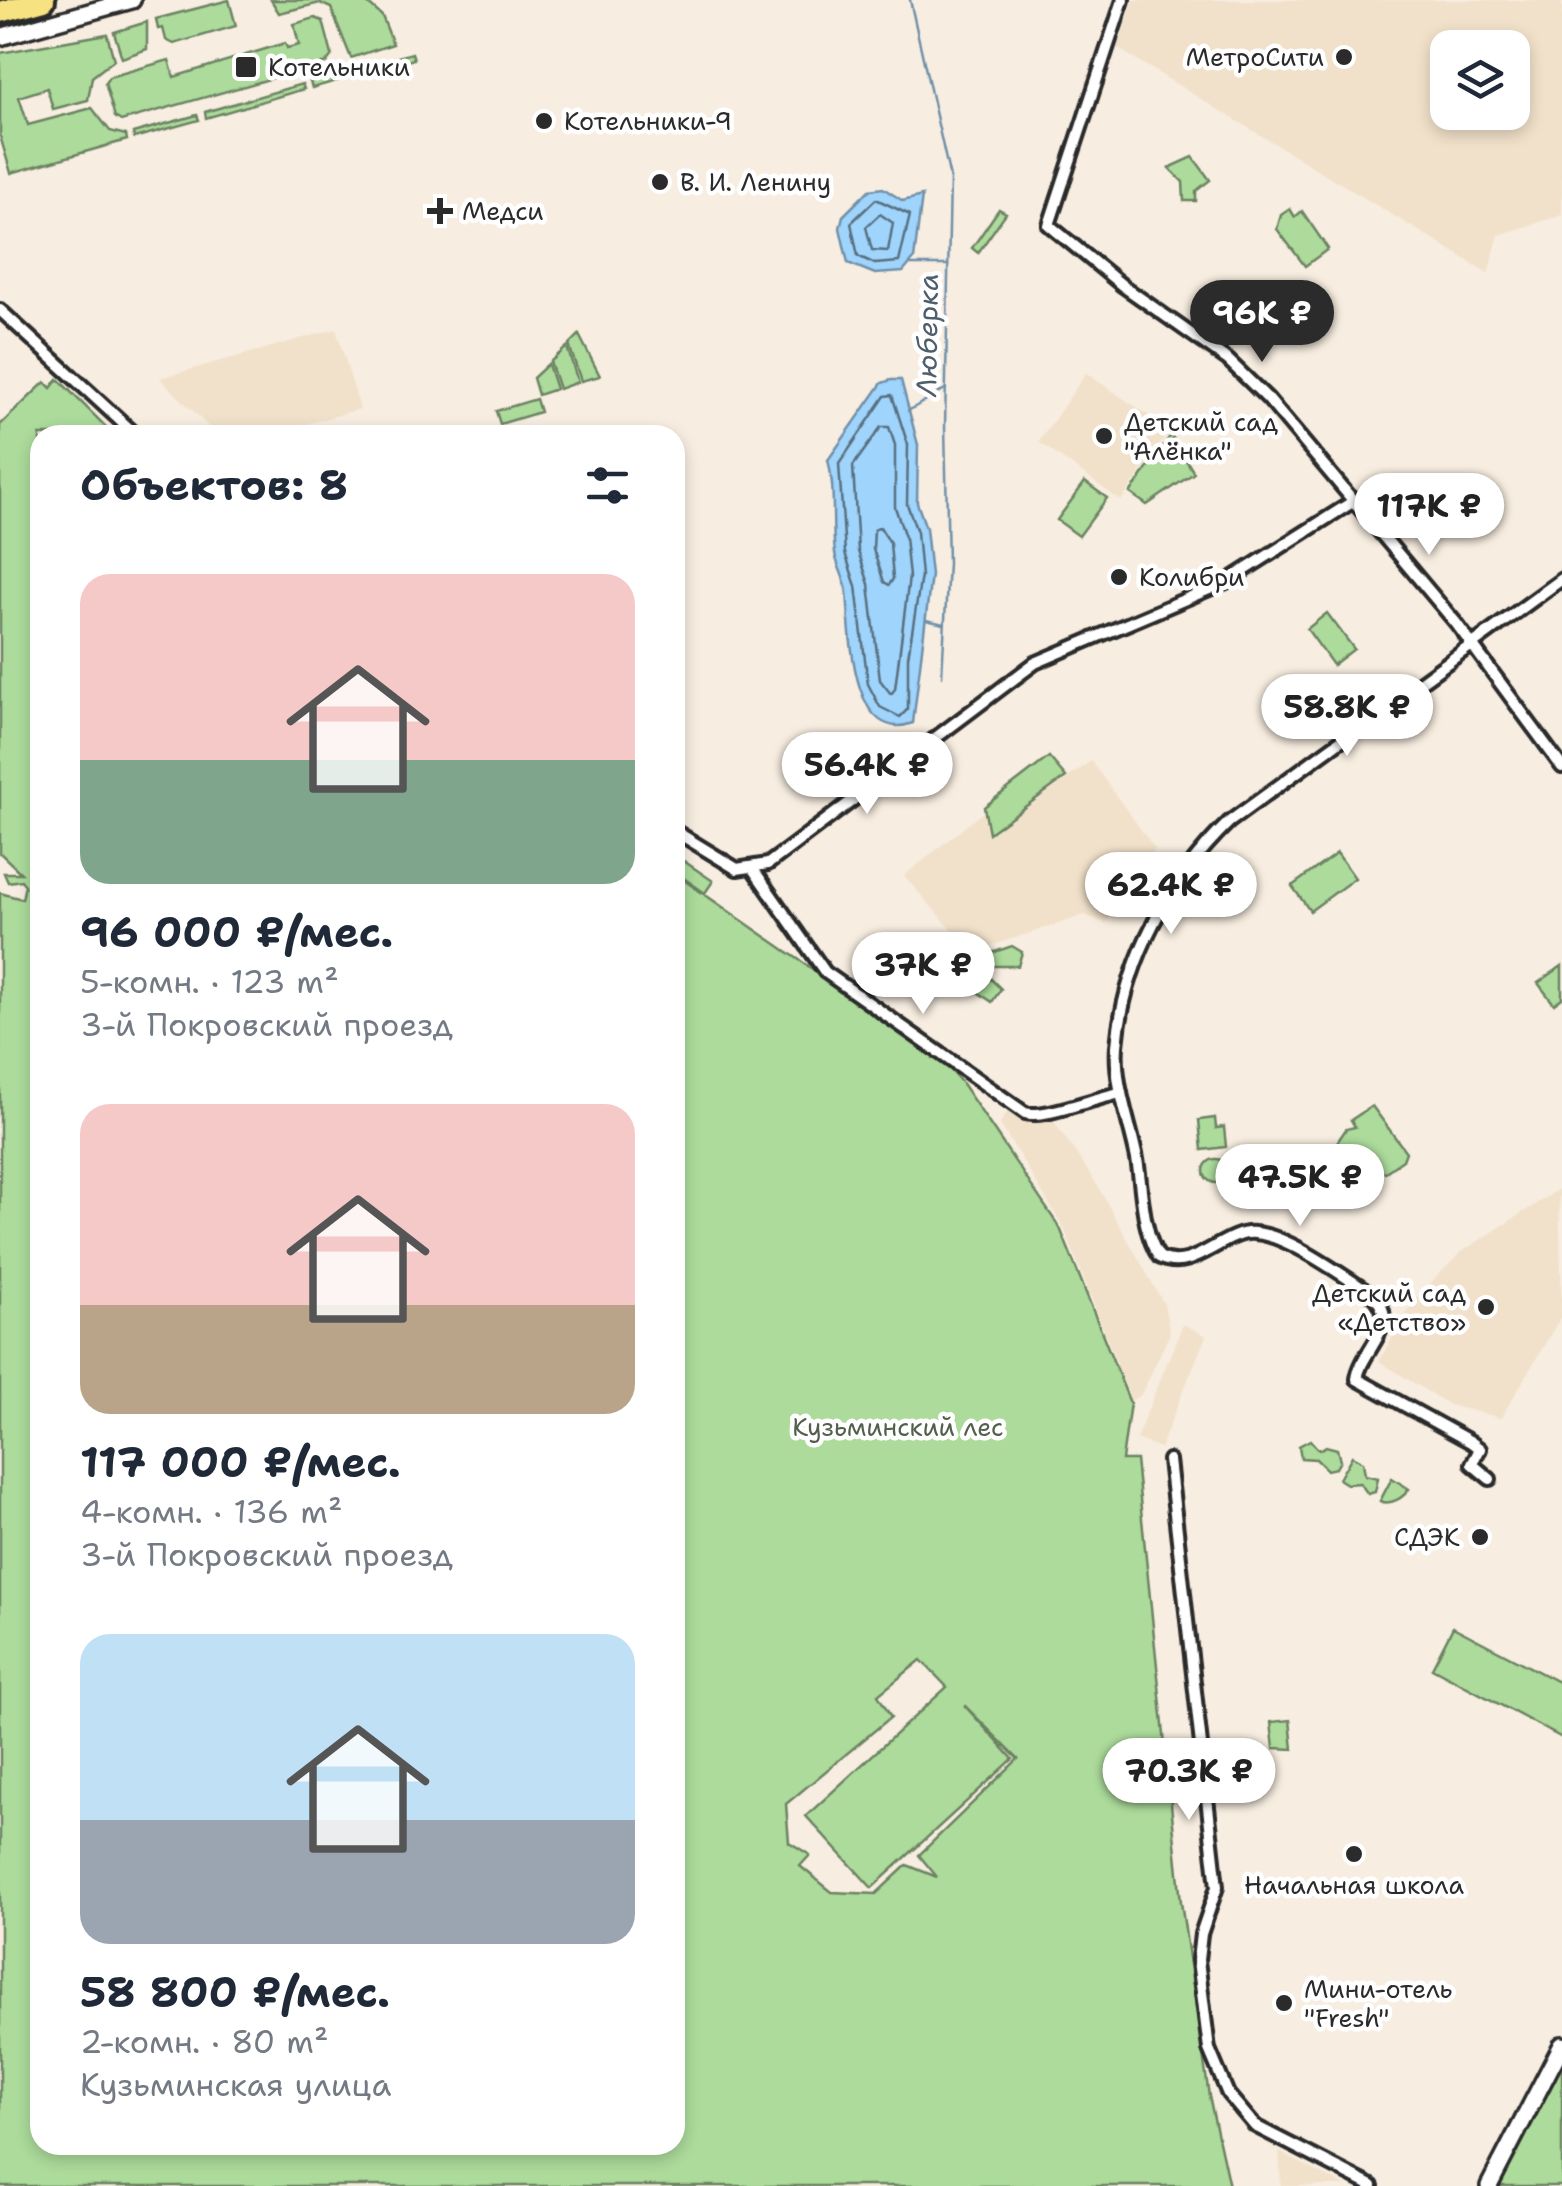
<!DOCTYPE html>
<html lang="ru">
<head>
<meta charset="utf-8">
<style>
  body { margin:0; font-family:"Shantell Sans",sans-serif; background:#f2f2f3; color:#1f2937; height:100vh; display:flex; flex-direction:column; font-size:38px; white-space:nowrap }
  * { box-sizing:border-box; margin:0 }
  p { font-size:32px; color:#747a83 }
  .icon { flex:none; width:55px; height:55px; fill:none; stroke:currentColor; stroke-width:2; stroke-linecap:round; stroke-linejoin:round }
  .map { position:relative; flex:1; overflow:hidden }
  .details { position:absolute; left:30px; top:425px; width:655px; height:1730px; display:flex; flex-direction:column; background:#fff; border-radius:30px; box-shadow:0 5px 15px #0003 }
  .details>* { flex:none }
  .fabs { position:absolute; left:1430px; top:30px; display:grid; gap:20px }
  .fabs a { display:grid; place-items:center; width:100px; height:100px; border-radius:20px; background:#fff; box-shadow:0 5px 15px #0003; font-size:50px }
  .price { position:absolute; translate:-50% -85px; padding:0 22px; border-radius:35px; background:#fff; color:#222; font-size:32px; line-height:65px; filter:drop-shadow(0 2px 5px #0008) }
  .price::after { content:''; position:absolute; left:50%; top:60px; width:30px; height:22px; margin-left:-15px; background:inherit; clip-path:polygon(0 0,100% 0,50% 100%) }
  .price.selected { background:#2b2b2b; color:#fff }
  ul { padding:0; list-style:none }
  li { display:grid; align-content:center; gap:20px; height:530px; padding:0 50px }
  li span { display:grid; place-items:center; height:310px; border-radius:30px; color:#555 }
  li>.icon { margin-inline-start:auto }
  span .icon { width:180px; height:180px; fill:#fffc; stroke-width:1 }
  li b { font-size:42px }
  h2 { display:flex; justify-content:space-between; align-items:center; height:120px; padding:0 50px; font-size:42px }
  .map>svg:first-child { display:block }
  .built { fill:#f1e1ca; fill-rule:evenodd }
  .green { fill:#acdb9b; stroke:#6c8363; stroke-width:2.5; fill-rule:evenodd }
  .water { fill:#9fd4fd; stroke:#7190a9; stroke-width:2.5 }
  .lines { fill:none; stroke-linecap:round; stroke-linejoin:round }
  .shore { stroke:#596f7f; stroke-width:2.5 }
  .stream { stroke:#7190a9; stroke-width:2.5 }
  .street-casing { stroke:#2b2b2b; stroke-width:18 }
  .secondary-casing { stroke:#2b2b2b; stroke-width:22 }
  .highway-casing { stroke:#2b2b2b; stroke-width:28 }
  .street { stroke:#fff; stroke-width:10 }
  .secondary { stroke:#fff; stroke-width:15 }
  .highway { stroke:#f7e281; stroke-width:20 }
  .poi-dot { fill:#2b2b2b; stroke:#fff; stroke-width:4 }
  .labels { text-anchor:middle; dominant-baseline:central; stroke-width:9; stroke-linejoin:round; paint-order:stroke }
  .poi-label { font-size:25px; fill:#2b2b2b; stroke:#fff; text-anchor:start }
  .park-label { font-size:25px; fill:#52604d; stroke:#fff }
  .water-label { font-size:28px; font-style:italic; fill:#4e5e6a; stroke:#fff }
</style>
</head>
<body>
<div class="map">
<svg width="1562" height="2186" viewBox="0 0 1562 2186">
  <rect width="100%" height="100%" fill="#f7ede0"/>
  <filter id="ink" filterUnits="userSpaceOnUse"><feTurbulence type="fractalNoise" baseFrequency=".01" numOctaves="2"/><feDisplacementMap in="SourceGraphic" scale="20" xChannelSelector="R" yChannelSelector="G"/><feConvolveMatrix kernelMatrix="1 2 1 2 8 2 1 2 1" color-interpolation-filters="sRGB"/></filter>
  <g filter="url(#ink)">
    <g class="built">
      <path d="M1134 0H1562V215L1499 235 1488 273 1117 48ZM1448 48H1512V112H1448Z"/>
      <polygon points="336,329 360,409 267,435 217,435 160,378"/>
      <polygon points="1086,373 1170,430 1121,501 1039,442"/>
      <polygon points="1091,761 1155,849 1106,923 1085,915 972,952 904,876 983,812 988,836"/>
      <polygon points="1009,1110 1028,1123 1050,1116 1094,1180 1164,1304 1170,1333 1141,1395 1131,1400 1064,1228 1000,1124"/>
      <polygon points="1559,1189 1562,1315 1501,1418 1449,1405 1379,1361 1415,1299 1460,1253"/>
      <polygon points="1183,1324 1206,1336 1160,1448 1136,1439"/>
      <polygon points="1279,2152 1328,2177 1346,2186 1281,2186"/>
    </g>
    <g class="green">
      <polygon points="229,0 236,26 174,44 166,40 163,28 158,29 156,19"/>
      <polygon points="271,0 364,0 382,16 393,44 351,58 331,8 320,3 279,13"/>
      <polygon points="315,18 323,21 332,55 326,63 121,121 115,117 105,83 109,77 169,60 174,77 285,43 287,48 299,45 294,24"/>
      <polygon points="147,22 147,49 122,58 114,32"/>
      <polygon points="107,34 114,60 92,77 88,100 53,109 47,88 19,97 28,125 92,108 110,131 126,135 127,140 11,173 0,136 0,53"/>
      <polygon points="412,53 414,59 312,88 310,82"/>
      <polygon points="302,84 304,89 206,118 205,112"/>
      <polygon points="197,115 199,120 134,138 133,133"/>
      <polygon points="1193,157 1210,180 1196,191 1196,201 1184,201 1183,182 1169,168"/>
      <polygon points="999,209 1006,213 978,253 972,248"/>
      <polygon points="1290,209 1295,217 1302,211 1328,249 1305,266 1277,229 1281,215"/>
      <polygon points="579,335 600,376 581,381 569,345"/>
      <polygon points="567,347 578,382 559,389 550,362"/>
      <polygon points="548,364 556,389 538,395 533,378"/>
      <path d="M58 379 114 435H40V2145H675V874L938 1056 961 1082 1060 1228 1130 1403 1122 1460H1136L1181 1902 1209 2096 1229 2186H0V893L22 899 25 885 21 880 8 882 4 873H21L0 853V425L45 382 51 388ZM921 1660 947 1687 806 1816 872 1888 1013 1759 964 1705 1018 1759 919 1855 937 1877 907 1865 876 1894 832 1892 800 1866 810 1855 789 1842 786 1804 891 1717 878 1695Z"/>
      <polygon points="536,399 540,412 500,424 496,411"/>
      <polygon points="1171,435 1194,473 1147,505 1130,493"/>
      <polygon points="1085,482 1107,498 1079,536 1057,520"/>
      <polygon points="1327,613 1354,649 1333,665 1307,629"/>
      <polygon points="1049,757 1066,777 989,833 984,807"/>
      <polygon points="1337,853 1355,878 1310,911 1292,886"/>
      <polygon points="675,855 713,881 705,893 675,872"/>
      <polygon points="1012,946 1022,952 1018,966 988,966 977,958"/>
      <polygon points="972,960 1001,989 992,1002 959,979"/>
      <polygon points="1562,966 1562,998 1554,1004 1538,983"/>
      <polygon points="1372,1106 1406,1152 1403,1160 1384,1173 1333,1164 1327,1157 1346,1129 1355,1127 1351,1120"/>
      <polygon points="1215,1118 1216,1128 1224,1127 1226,1147 1202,1150 1199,1120"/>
      <circle cx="1216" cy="1171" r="12"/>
      <polygon points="1310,1440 1319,1450 1326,1446 1337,1449 1340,1461 1336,1468 1327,1470 1316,1459 1301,1458 1299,1446"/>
      <polygon points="1352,1456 1363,1462 1365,1475 1378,1478 1375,1492 1368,1494 1360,1483 1347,1484 1339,1479"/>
      <path d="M1392 1478 1409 1489C1404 1497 1391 1506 1380 1501Z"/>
      <polygon points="1453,1627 1562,1684 1562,1738 1432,1668"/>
      <polygon points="1290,1720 1293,1749 1274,1748 1271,1722"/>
      <polygon points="1562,2060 1562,2186 1497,2186"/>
    </g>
    <g class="water">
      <polygon points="883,188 903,201 922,196 914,259 903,272 875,274 848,263 840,228 843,216 869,190"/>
      <path d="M891 380H901L918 445 917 503 926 528 931 575 913 723C850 746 850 628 847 591 845 578 837 566 835 553 831 523 836 491 828 460L882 383Z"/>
    </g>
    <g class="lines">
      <g class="shore">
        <polygon points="876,199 910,215 899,262 875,264 858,256 851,223"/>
        <polygon points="880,214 893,223 888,251 872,250 866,227"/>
        <polygon points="892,395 908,445 907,504 917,532 921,576 908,657 908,709 900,717 880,707 868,684 856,586 845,553 839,464 885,396"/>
        <polygon points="881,427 889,427 895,445 895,507 905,537 909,577 895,689 891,694 880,680 869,584 858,551 853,466"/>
        <polygon points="880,527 890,543 893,579 889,585 884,582 873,549 874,530"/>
      </g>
      <g class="stream">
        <polyline points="910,0 950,178 945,426 948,563 942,676"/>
        <polyline points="911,265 947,265"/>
        <polyline points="908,411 945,389"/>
        <polyline points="926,620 944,624"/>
      </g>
      <g class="street-casing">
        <g id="street">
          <polyline points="1123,0 1049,225 1123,286 1228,360 1268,399 1456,623 1562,767"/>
          <polyline points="0,310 136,435"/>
          <polyline points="675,831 737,869 768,864 1035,663 1226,582 1354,501"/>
          <path d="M753 869 825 972 1025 1113C1044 1119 1096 1097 1121 1093"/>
          <polyline points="1169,1460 1217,1887 1201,1934 1198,1960 1209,2049 1228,2094 1255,2126 1372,2186"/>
          <path d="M1490 1479 1472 1464 1480 1449 1471 1442 1357 1379C1361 1349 1402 1325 1374 1296 1345 1277 1288 1235 1255 1233 1223 1230 1193 1275 1159 1257 1142 1232 1142 1188 1137 1159 1130 1122 1114 1085 1117 1046 1124 961 1169 880 1229 822L1562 579"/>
        </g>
      </g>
      <g class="secondary-casing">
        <g id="secondary">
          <polyline points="0,37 132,0"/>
          <polyline points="1489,2186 1562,2045"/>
        </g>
      </g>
      <g class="highway-casing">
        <polyline id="highway" points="0,12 44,0"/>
      </g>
      <use href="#street" class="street"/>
      <use href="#secondary" class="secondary"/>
      <use href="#highway" class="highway"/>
    </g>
  </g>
  <g class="poi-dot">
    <circle cx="1344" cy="57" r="10"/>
    <rect x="234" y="55" width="24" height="24" rx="5"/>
    <circle cx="544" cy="121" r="10"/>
    <circle cx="660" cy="182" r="10"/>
    <path d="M435 196h10v10h10v10h-10v10h-10v-10h-10v-10h10z"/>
    <circle cx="1104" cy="436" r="10"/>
    <circle cx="1119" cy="577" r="10"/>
    <circle cx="1486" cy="1307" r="10"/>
    <circle cx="1480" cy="1537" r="10"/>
    <circle cx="1354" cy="1854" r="10"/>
    <circle cx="1284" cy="2003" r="10"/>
  </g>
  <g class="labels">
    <g class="poi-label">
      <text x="1324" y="57" text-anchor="end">МетроСити</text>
      <text x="268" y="67">Котельники</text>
      <text x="564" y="121">Котельники-9</text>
      <text x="680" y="182">В. И. Ленину</text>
      <text x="462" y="211">Медси</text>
      <text x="1124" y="422">Детский сад<tspan x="1124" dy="29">"Алёнка"</tspan></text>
      <text x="1139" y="577">Колибри</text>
      <text x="1466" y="1293" text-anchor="end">Детский сад<tspan x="1466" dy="29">«Детство»</tspan></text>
      <text x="1460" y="1537" text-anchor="end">СДЭК</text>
      <text x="1354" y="1885" text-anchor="middle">Начальная школа</text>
      <text x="1304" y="1989">Мини-отель<tspan x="1304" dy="29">"Fresh"</tspan></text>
    </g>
    <g class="park-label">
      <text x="898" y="1427">Кузьминский лес</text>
    </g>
    <g class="water-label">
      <text transform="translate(927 335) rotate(-89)">Люберка</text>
    </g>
  </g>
</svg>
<div class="fabs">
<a><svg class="icon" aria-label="layers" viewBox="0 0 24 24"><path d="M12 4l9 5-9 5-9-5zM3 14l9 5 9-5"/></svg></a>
</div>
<b class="price selected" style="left:1262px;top:365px">96K ₽</b>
<b class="price" style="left:1429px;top:558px">117K ₽</b>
<b class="price" style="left:1347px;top:759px">58.8K ₽</b>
<b class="price" style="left:867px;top:817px">56.4K ₽</b>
<b class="price" style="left:1171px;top:937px">62.4K ₽</b>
<b class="price" style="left:923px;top:1017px">37K ₽</b>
<b class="price" style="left:1300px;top:1229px">47.5K ₽</b>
<b class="price" style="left:1189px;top:1823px">70.3K ₽</b>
<section class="details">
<h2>Объектов: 8<svg class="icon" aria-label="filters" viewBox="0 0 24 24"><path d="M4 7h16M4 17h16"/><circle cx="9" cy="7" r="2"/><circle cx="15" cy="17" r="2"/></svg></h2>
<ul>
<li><span style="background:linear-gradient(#f6c9c9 60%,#7fa58c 0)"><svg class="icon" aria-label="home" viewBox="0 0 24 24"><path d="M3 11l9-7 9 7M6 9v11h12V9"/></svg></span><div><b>96 000 ₽/мес.</b><p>5-комн. · 123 m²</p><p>3-й Покровский проезд</p></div></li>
<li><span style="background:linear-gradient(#f6c9c9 65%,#b9a48a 0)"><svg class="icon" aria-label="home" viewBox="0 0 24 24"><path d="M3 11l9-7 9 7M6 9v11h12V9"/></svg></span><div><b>117 000 ₽/мес.</b><p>4-комн. · 136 m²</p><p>3-й Покровский проезд</p></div></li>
<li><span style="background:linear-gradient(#bfe0f5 60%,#9aa5b1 0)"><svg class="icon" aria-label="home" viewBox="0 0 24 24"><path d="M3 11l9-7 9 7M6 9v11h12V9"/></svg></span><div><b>58 800 ₽/мес.</b><p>2-комн. · 80 m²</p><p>Кузьминская улица</p></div></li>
</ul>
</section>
</div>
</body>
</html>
